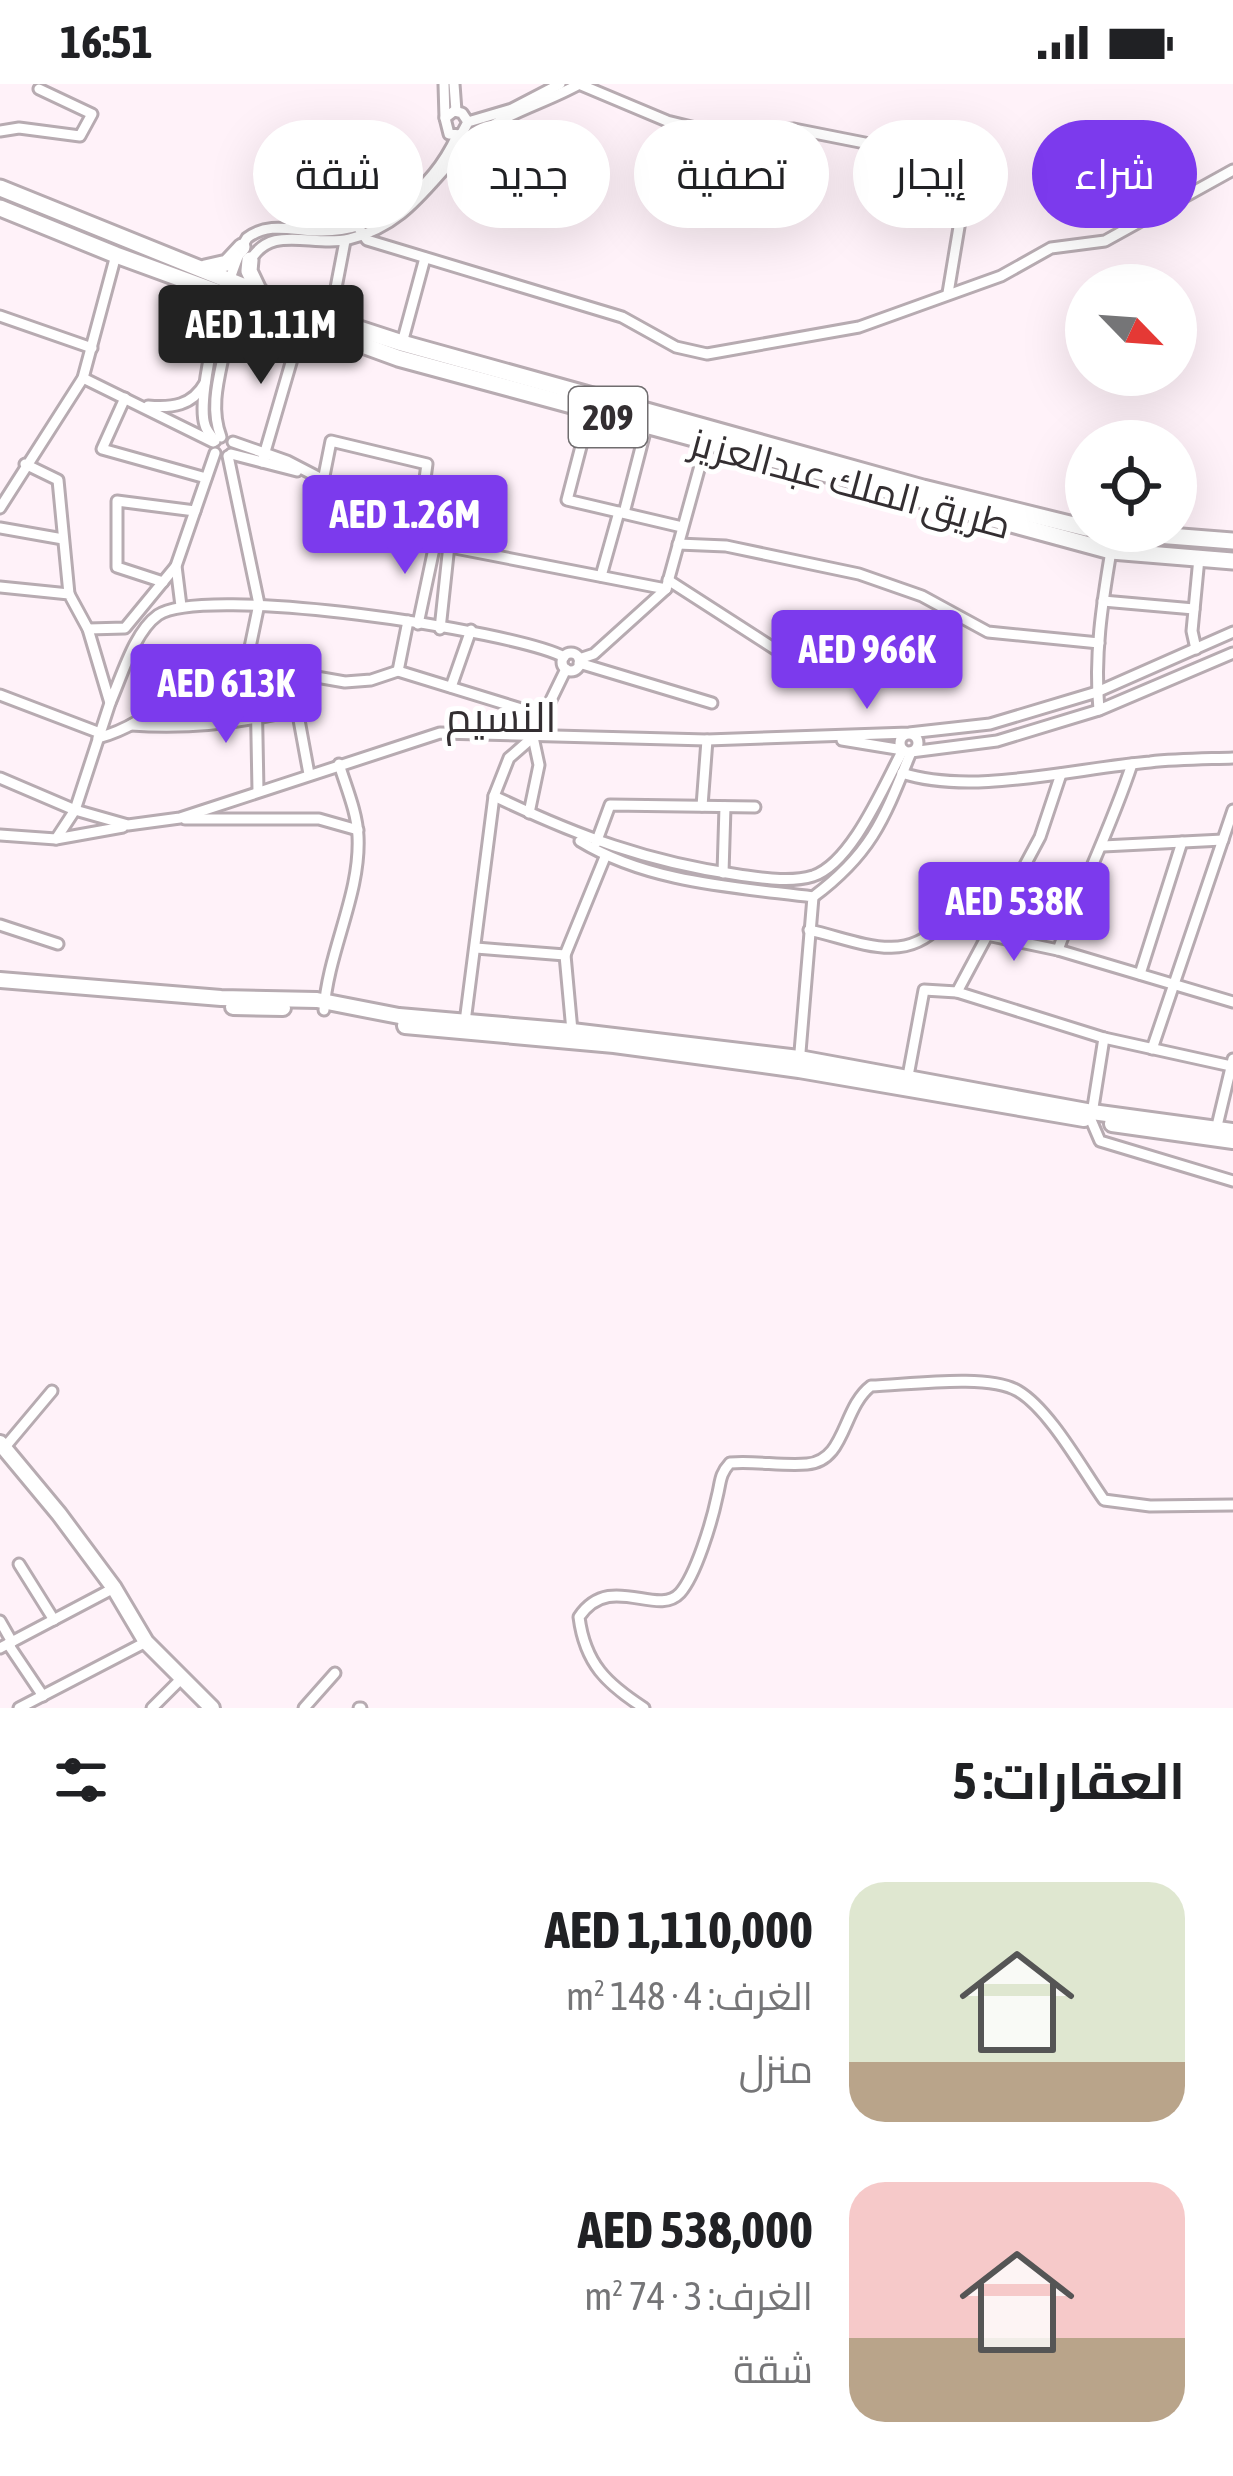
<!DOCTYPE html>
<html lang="ar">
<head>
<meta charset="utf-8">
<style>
  body { margin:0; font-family:"Asap Condensed",Cairo,sans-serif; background:#f6f6f6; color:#202124; direction:rtl; height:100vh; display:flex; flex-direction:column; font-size:45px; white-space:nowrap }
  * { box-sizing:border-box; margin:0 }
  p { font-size:39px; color:#757577 }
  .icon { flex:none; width:66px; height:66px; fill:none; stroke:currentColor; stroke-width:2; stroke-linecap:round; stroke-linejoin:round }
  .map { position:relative; height:1624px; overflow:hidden; direction:ltr }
  .sheet { display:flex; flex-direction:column; background:#fff; flex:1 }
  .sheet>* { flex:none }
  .hud { position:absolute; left:36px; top:36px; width:1161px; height:108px; direction:rtl; display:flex; gap:24px }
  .needle { width:78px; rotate:115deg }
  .buttons { position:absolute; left:1065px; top:180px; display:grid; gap:24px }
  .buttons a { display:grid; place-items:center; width:132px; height:132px; border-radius:50%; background:#fff; box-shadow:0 12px 48px #0002; font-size:60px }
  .price { position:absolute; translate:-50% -102px; padding:0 27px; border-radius:12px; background:#7c3aed; color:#fff; font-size:39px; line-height:78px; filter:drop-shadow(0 3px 6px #0008) }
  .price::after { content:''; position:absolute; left:50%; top:72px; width:36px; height:27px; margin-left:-18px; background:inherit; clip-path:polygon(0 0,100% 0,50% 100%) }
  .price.on { background:#222; color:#fff }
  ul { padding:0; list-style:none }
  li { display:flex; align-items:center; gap:36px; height:300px; padding:0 48px }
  li span { display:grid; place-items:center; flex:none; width:336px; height:240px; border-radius:36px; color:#555 }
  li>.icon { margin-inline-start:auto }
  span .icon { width:144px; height:144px; fill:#fffc; stroke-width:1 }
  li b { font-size:51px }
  h2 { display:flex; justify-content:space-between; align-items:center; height:144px; padding:0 48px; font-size:51px }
  .chip { padding:0 42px; border-radius:54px; background:#fff; box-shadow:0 12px 48px #0002; font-size:42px; line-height:108px }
  .chip.on { background:#7c3aed; color:#fff }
  .status { display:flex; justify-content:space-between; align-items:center; height:84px; padding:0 60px; background:#fff; direction:ltr }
  .status svg { height:33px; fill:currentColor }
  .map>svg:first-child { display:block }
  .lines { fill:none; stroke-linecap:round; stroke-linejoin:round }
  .street-casing { stroke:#b7abb1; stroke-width:15 }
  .secondary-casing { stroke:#b7abb1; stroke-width:20 }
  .primary-casing { stroke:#b7abb1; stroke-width:21 }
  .street { stroke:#fff; stroke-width:9 }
  .secondary { stroke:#fff; stroke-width:14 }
  .primary { stroke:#fff; stroke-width:15 }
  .labels { text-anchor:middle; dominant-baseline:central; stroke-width:10; stroke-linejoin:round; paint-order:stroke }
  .shield { fill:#fff; stroke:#706d6f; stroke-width:3 }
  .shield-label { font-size:36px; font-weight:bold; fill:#332e31 }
  .street-label { font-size:39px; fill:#332e31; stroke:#fff }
  .neighbourhood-label { font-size:42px; fill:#332e31; stroke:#fff }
</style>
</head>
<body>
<div class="status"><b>16:51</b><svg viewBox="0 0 49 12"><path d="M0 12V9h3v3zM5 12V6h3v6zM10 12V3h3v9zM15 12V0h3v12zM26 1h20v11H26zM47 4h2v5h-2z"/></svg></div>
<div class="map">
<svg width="1233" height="1624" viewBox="0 0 1233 1624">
  <rect width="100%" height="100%" fill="#fff2f9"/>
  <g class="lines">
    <g class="street-casing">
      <g id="street">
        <polyline points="444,0 445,34"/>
        <polyline points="454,0 456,27"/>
        <polyline points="579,0 667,37 716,49 794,45 885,63 960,84 967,95 948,209"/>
        <polyline points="468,38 462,29 454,27 445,34 449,50 461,51 468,38 512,25 560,0"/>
        <polyline points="0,47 19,44 80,52 92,30 39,5"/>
        <polyline points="358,143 367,156 622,233 676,263 707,270 859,243 1001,192 1051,164 1105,157 1233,86"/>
        <path d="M249 179C270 138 312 164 349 155 414 139 432 89 479 51 507 28 548 18 579 0"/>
        <polyline points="0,232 92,264"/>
        <polyline points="330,235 345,157"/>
        <polyline points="402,259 425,174"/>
        <polyline points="83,294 213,358"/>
        <polyline points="125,314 102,365 206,394"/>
        <path d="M148 322C172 324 192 322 205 299"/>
        <polyline points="590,328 567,416 682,443"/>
        <path d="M221 353C209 322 220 291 226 259"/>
        <path d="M215 357C212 353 206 346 205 341 195 310 229 182 247 154 269 137 294 147 319 147 380 148 432 106 457 52"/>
        <polyline points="233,358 287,377 455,464 666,505"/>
        <polyline points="231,370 297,387"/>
        <polyline points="262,378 302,241"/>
        <polyline points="25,380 58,396 69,510"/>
        <polyline points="323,397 331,357 427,380 418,446"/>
        <polyline points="0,424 83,294 116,171"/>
        <polyline points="624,429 646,344"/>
        <polyline points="0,444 63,455"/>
        <polyline points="678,460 726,462 859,490 922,512 988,548 1099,559"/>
        <polyline points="601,492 619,428"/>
        <polyline points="668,496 775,565"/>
        <polyline points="163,498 117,483 117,417 195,427"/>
        <path d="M0 503 69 510 88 545 110 619C122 592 134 548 158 531 203 500 512 546 564 573"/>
        <polyline points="1103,517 1194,525"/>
        <polyline points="181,522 176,482 215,369"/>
        <polyline points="408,537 398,587 541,631"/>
        <polyline points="418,540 436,455"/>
        <polyline points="88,545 125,544 176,482"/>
        <polyline points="440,545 449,461"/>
        <polyline points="1196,565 1192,547 1199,474"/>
        <circle cx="571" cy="578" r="9"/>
        <polyline points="579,575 594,570 666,505 706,360"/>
        <polyline points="579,579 712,619"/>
        <polyline points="256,601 258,707"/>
        <polyline points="242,602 305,591 345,598 371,596 398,587"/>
        <polyline points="451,603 471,546"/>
        <polyline points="0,611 100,649"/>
        <path d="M1099 626C1094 573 1102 520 1111 467"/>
        <path d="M131 641C189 645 241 640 297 625L309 690"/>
        <circle cx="909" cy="659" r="9"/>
        <path d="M98 654C127 646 151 631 172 610L242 602 259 520 228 372"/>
        <path d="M902 689C972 712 1076 684 1150 678 1177 675 1205 675 1233 674"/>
        <polyline points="0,694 75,726 128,741 180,734 440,649 707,656 909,649 990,640 1097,608 1233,548"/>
        <path d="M494 712C577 752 648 778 739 791 762 794 790 799 813 792 852 779 884 701 903 666L842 656"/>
        <polyline points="702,722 707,656"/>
        <polyline points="529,729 539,681 533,653"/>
        <polyline points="185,735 319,735 358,746"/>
        <polyline points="0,751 56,755 123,743"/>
        <polyline points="56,755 75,726 110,619"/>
        <path d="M580 757C649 799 735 803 813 813L799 980"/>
        <polyline points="596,759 610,721 755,723"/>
        <polyline points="1103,762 1223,756"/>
        <polyline points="723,789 725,723"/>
        <path d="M813 813C872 769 884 735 911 668L997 657 1099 626 1233 569"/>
        <polyline points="0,841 58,860"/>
        <path d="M809 846C856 856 903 882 940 841L1058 866 1233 918"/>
        <polyline points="476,864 565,871 605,773"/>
        <path d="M1058 866C1081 803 1111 744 1132 680"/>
        <polyline points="565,871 572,947"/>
        <polyline points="1140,890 1182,758"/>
        <polyline points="957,908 1040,753 1061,690"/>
        <path d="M324 926C328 867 361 810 358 752 357 728 346 703 339 680"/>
        <polyline points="465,938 494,712 509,674 533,653 566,585"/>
        <polyline points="1104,954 1091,1036 1100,1057 1233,1097"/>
        <polyline points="1152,965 1233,726"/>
        <polyline points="908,992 924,906 957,908 1104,954 1231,982"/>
        <polyline points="1216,1046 1233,975"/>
        <polyline points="5,1363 52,1307"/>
        <polyline points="19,1480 54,1536"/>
        <polyline points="0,1537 12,1558"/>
        <polyline points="8,1560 43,1612"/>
        <polyline points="0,1564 114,1504"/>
        <polyline points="19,1624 146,1558"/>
        <polyline points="152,1624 180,1596"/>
        <polyline points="304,1624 335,1589"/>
        <polyline points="359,1624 361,1624"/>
        <path d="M644 1624C607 1600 585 1580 579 1533 610 1487 657 1534 680 1509 696 1491 712 1437 717 1413 721 1398 719 1391 730 1379 756 1377 782 1382 807 1380 846 1377 842 1324 871 1302 907 1301 988 1289 1018 1307 1050 1326 1082 1385 1104 1416L1150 1422 1233 1421"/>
      </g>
    </g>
    <g class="secondary-casing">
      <g id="secondary">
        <polyline points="0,896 221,914 317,916 399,932 572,947 799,974 1092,1028 1233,1047"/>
        <polyline points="233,923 283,924"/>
        <polyline points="405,942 614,961 799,986 1084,1035"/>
        <polyline points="1112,1040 1233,1057"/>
        <polyline points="0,1359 59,1430 114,1504 146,1558 212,1624"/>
      </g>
    </g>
    <g class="primary-casing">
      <g id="primary">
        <polyline points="0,104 307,228 402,259 923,404 1086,444"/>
        <polyline points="0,124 116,171 398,274 1111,467 1233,477"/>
        <polyline points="250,176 249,187 259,208"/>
        <polyline points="205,184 227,179 242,163"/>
        <polyline points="184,199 207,226 215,256"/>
        <polyline points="226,259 238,232 258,227"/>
        <polyline points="1106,447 1233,457"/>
      </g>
    </g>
    <use href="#street" class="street"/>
    <use href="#secondary" class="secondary"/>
    <use href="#primary" class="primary"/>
  </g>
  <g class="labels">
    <rect class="shield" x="569" y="303" width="78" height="60" rx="9"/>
    <g class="shield-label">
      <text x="608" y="333">209</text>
    </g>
    <g class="street-label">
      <text transform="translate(851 399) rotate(15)">طريق الملك عبدالعزيز</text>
    </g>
    <g class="neighbourhood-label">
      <text x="501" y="633">النسيم</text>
    </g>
  </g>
</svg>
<div class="buttons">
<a><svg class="needle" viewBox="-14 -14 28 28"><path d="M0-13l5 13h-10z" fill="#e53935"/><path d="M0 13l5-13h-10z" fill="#757577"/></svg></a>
<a><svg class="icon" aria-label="locate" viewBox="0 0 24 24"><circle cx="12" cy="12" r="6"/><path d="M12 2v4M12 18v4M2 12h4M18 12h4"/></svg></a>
</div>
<b class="price on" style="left:261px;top:303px">AED 1.11M</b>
<b class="price" style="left:405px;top:493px">AED 1.26M</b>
<b class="price" style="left:867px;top:628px">AED 966K</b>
<b class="price" style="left:226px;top:662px">AED 613K</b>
<b class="price" style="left:1014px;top:880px">AED 538K</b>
<div class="hud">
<a class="chip on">شراء</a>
<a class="chip">إيجار</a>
<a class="chip">تصفية</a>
<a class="chip">جديد</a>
<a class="chip">شقة</a>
</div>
</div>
<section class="sheet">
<h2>العقارات: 5<svg class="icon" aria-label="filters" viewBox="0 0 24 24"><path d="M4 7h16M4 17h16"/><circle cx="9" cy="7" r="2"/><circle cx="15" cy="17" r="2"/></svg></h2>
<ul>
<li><span style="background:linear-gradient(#dfe7d0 75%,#b9a48a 0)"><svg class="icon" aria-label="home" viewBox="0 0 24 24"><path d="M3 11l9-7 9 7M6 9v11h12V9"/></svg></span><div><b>AED 1,110,000</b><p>الغرف: 4 · 148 m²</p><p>منزل</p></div></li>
<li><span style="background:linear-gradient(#f6c9c9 65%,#b9a48a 0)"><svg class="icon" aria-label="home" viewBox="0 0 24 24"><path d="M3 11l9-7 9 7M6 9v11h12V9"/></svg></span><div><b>AED 538,000</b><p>الغرف: 3 · 74 m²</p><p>شقة</p></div></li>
</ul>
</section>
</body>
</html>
